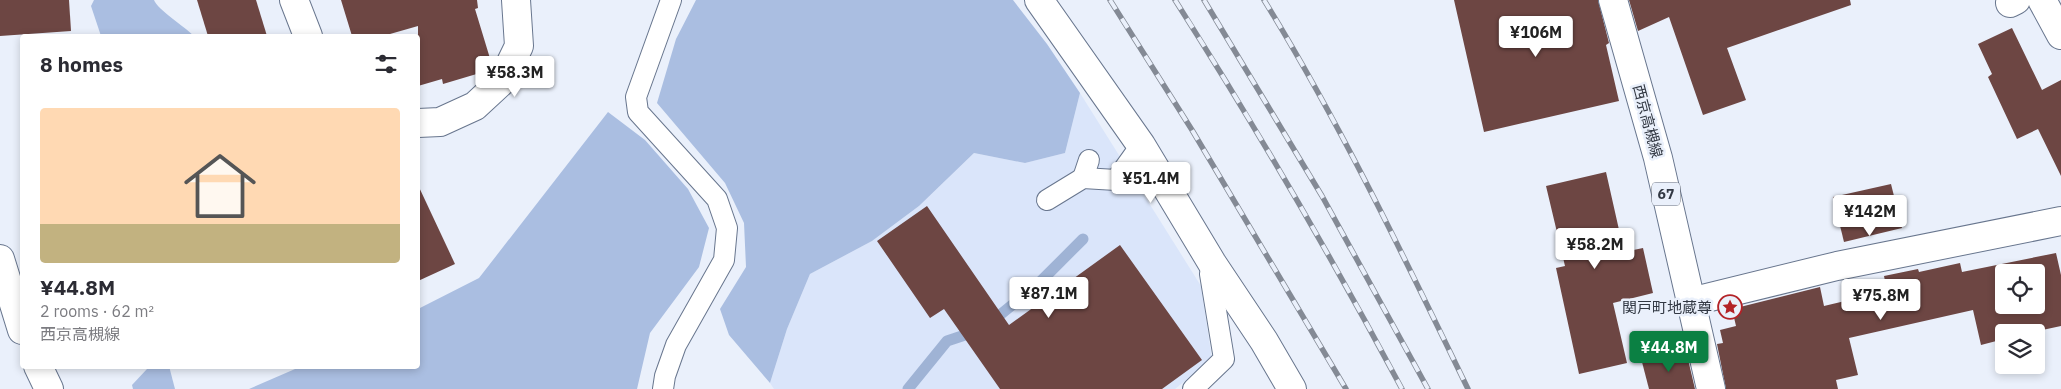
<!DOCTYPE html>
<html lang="en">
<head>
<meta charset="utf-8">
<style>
  body { margin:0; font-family:"IBM Plex Sans","Noto Sans JP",sans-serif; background:#f7f7f7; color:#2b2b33; height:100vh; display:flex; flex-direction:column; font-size:19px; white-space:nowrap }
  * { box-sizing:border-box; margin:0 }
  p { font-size:16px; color:#7c7c81 }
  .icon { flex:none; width:28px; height:28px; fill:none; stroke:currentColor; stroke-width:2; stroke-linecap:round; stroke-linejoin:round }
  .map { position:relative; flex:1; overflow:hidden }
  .panel { position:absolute; left:20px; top:34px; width:400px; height:335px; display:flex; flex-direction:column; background:#fff; border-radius:5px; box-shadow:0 2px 8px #0003 }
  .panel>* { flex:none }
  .controls { position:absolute; left:1995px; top:264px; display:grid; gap:10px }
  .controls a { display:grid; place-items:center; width:50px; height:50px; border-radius:5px; background:#fff; box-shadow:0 2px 8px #0003; font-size:25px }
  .price { position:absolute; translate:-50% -42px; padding:0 11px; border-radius:5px; background:#fff; color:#222; font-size:16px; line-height:32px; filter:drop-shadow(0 1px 2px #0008) }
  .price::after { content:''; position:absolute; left:50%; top:30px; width:15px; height:11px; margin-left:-8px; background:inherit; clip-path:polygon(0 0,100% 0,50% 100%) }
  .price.on { background:#0b8043; color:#fff }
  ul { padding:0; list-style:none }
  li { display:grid; align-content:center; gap:10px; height:265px; padding:0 20px }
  li span { display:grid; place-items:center; height:155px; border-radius:5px; color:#555 }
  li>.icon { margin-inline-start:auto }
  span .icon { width:90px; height:90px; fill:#fffc; stroke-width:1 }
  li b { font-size:21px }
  h2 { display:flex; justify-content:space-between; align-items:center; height:60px; padding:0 20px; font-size:21px }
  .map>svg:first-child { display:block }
  .built { fill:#dae5fa }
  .forest { fill:#aabee1 }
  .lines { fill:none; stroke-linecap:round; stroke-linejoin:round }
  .stream { stroke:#9fb3d5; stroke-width:11 }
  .building { fill:#6d4643; fill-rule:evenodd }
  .service-casing { stroke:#68768e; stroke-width:22 }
  .minor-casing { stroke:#68768e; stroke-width:30 }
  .primary-casing { stroke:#68768e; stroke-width:30 }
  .service { stroke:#fff; stroke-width:20 }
  .minor { stroke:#fff; stroke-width:28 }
  .primary { stroke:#fff; stroke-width:28 }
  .rail-casing { stroke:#848a95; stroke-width:5.5 }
  .rail { stroke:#eaf0fb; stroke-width:4; stroke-dasharray:11; stroke-linecap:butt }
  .labels { text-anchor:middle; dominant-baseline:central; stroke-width:5; stroke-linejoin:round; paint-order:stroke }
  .shield { fill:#eaf0fb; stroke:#696f7a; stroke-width:1 }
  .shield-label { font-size:14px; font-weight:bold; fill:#323843 }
  .street-label { font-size:15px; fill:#323843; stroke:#eaf0fb }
  .poi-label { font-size:15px; fill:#323843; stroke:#eaf0fb; text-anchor:end }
</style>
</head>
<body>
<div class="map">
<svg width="2061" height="389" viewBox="0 0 2061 389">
  <rect width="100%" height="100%" fill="#eaf0fb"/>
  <polygon class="built" points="1080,93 1201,286 1212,359 1175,389 774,389 770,383 787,329 810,274 872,241 919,206 974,153 1025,163 1065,153"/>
  <g class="forest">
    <path d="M94 0H154C157 9 185 27 194 36H101L91 6Z"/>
    <polygon points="696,0 1013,0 1047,44 1080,93 1065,153 1025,163 974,153 919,206 872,241 810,274 787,329 770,383 729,335 720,309 746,267 744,223 725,183 657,103 676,39"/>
    <polygon points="608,112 645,140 688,189 709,228 699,267 650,333 637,389 249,389 302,366 418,366 418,309 479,278"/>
    <polygon points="160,366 169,366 175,389 133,389 132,385 147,369"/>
  </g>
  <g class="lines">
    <g class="stream">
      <polyline points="990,323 1038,284 1083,239"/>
      <polyline points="908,389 947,341 977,331"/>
    </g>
  </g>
  <g class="building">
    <polygon points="0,0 69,0 71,31 0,36"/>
    <polygon points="197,0 256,0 267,36 208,36"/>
    <polygon points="341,0 477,0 478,8 475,9 492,65 490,70 443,84 442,79 418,86 418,26 383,36 352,36"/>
    <polygon points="1454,0 1598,0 1609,43 1606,45 1619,101 1484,132"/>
    <polygon points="1629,0 1850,0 1851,5 1727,48 1746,100 1703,115 1669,17 1638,31"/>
    <polygon points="2012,28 2042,90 2061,80 2061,176 2038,129 2017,139 1988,77 1992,74 1978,44"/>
    <polygon points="1606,172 1624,252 1643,248 1653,293 1613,303 1627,363 1579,374 1556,268 1565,266 1546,186"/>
    <polygon points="1891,184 1902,228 1844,242 1833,197"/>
    <polygon points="418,185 455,264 418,281"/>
    <polygon points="927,206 1009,325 1120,245 1202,360 1162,389 1000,389 944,309 930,318 877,241"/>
    <path d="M2056 253 2061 275V326L2033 332H2004V339L1981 345 1973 310 1849 338 1858 375 1836 380 1838 389H1726L1717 344 1723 343 1720 330 1736 326 1732 309 1820 287 1824 306 1887 291 1884 276 1918 269 1919 272 1960 263 1962 272ZM2004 272H2036V305H2004Z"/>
    <polygon points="1686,351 1695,389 1649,389 1642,362"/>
  </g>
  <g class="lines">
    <g class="service-casing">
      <g id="service">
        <polyline points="1083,178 1089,160"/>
        <polyline points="1047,200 1083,178 1116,180 1141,145"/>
        <polyline points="663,389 665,376 676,345 724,260 727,228 717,199 638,112 636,97 671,0"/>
        <polyline points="1193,389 1224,359 1210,274 1212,263"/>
      </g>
    </g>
    <g class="minor-casing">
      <g id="minor">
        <polyline points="294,0 308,36"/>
        <polyline points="1039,0 1141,145 1212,263 1264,341 1292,389"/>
        <polyline points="2042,0 2061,35"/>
        <polyline points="2010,3 2016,0"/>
        <polyline points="418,123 440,122 475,106 502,81 519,46 516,0"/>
        <polyline points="0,259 22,330"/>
        <polyline points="1690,302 1837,266 2061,221"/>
        <polyline points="38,366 49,389"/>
      </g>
    </g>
    <g class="primary-casing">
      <polyline id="primary" points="1613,0 1658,158 1711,389"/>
    </g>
    <use href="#service" class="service"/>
    <use href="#minor" class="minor"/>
    <use href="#primary" class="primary"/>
    <g class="rail-casing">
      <g id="rail">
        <polyline points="1110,0 1192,130 1346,389"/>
        <path d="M1175 0C1256 127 1331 256 1402 389"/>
        <polyline points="1204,0 1322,196 1428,389"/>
        <path d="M1264 0C1341 125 1404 257 1468 389"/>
      </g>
    </g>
    <use href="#rail" class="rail"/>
  </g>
  <defs>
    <g id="sight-ring" transform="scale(1.25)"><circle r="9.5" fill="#eaf0fb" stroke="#b32227" stroke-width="1.5"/><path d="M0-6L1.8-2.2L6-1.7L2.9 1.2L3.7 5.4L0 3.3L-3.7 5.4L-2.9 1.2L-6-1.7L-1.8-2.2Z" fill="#b32227"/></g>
  </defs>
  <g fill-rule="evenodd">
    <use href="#sight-ring" x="1730" y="307"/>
  </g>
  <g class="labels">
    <rect class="shield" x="1652" y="182.5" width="28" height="23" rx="4"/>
    <g class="shield-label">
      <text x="1666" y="194">67</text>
    </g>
    <g class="street-label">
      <text transform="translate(1648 121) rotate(75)">西京高槻線</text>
    </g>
    <g class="poi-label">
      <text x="1712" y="307">関戸町地蔵尊</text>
    </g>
  </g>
</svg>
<div class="controls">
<a><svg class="icon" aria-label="locate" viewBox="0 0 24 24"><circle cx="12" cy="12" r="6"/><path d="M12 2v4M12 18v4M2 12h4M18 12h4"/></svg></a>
<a><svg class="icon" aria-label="layers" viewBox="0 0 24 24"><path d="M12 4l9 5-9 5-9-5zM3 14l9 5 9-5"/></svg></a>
</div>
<b class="price" style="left:1536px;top:58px">¥106M</b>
<b class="price" style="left:515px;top:98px">¥58.3M</b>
<b class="price" style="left:1151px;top:204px">¥51.4M</b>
<b class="price" style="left:1870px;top:237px">¥142M</b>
<b class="price" style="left:1595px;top:270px">¥58.2M</b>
<b class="price" style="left:1049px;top:319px">¥87.1M</b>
<b class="price" style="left:1881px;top:321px">¥75.8M</b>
<b class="price on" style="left:1669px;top:373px">¥44.8M</b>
<section class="panel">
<h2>8 homes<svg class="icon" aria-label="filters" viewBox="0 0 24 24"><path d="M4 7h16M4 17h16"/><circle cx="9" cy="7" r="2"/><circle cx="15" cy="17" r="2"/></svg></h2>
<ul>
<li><span style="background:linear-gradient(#ffd9b3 75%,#c2b280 0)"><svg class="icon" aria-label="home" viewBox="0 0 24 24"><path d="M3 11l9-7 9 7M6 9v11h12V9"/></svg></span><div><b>¥44.8M</b><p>2 rooms · 62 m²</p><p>西京高槻線</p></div></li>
</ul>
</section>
</div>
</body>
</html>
